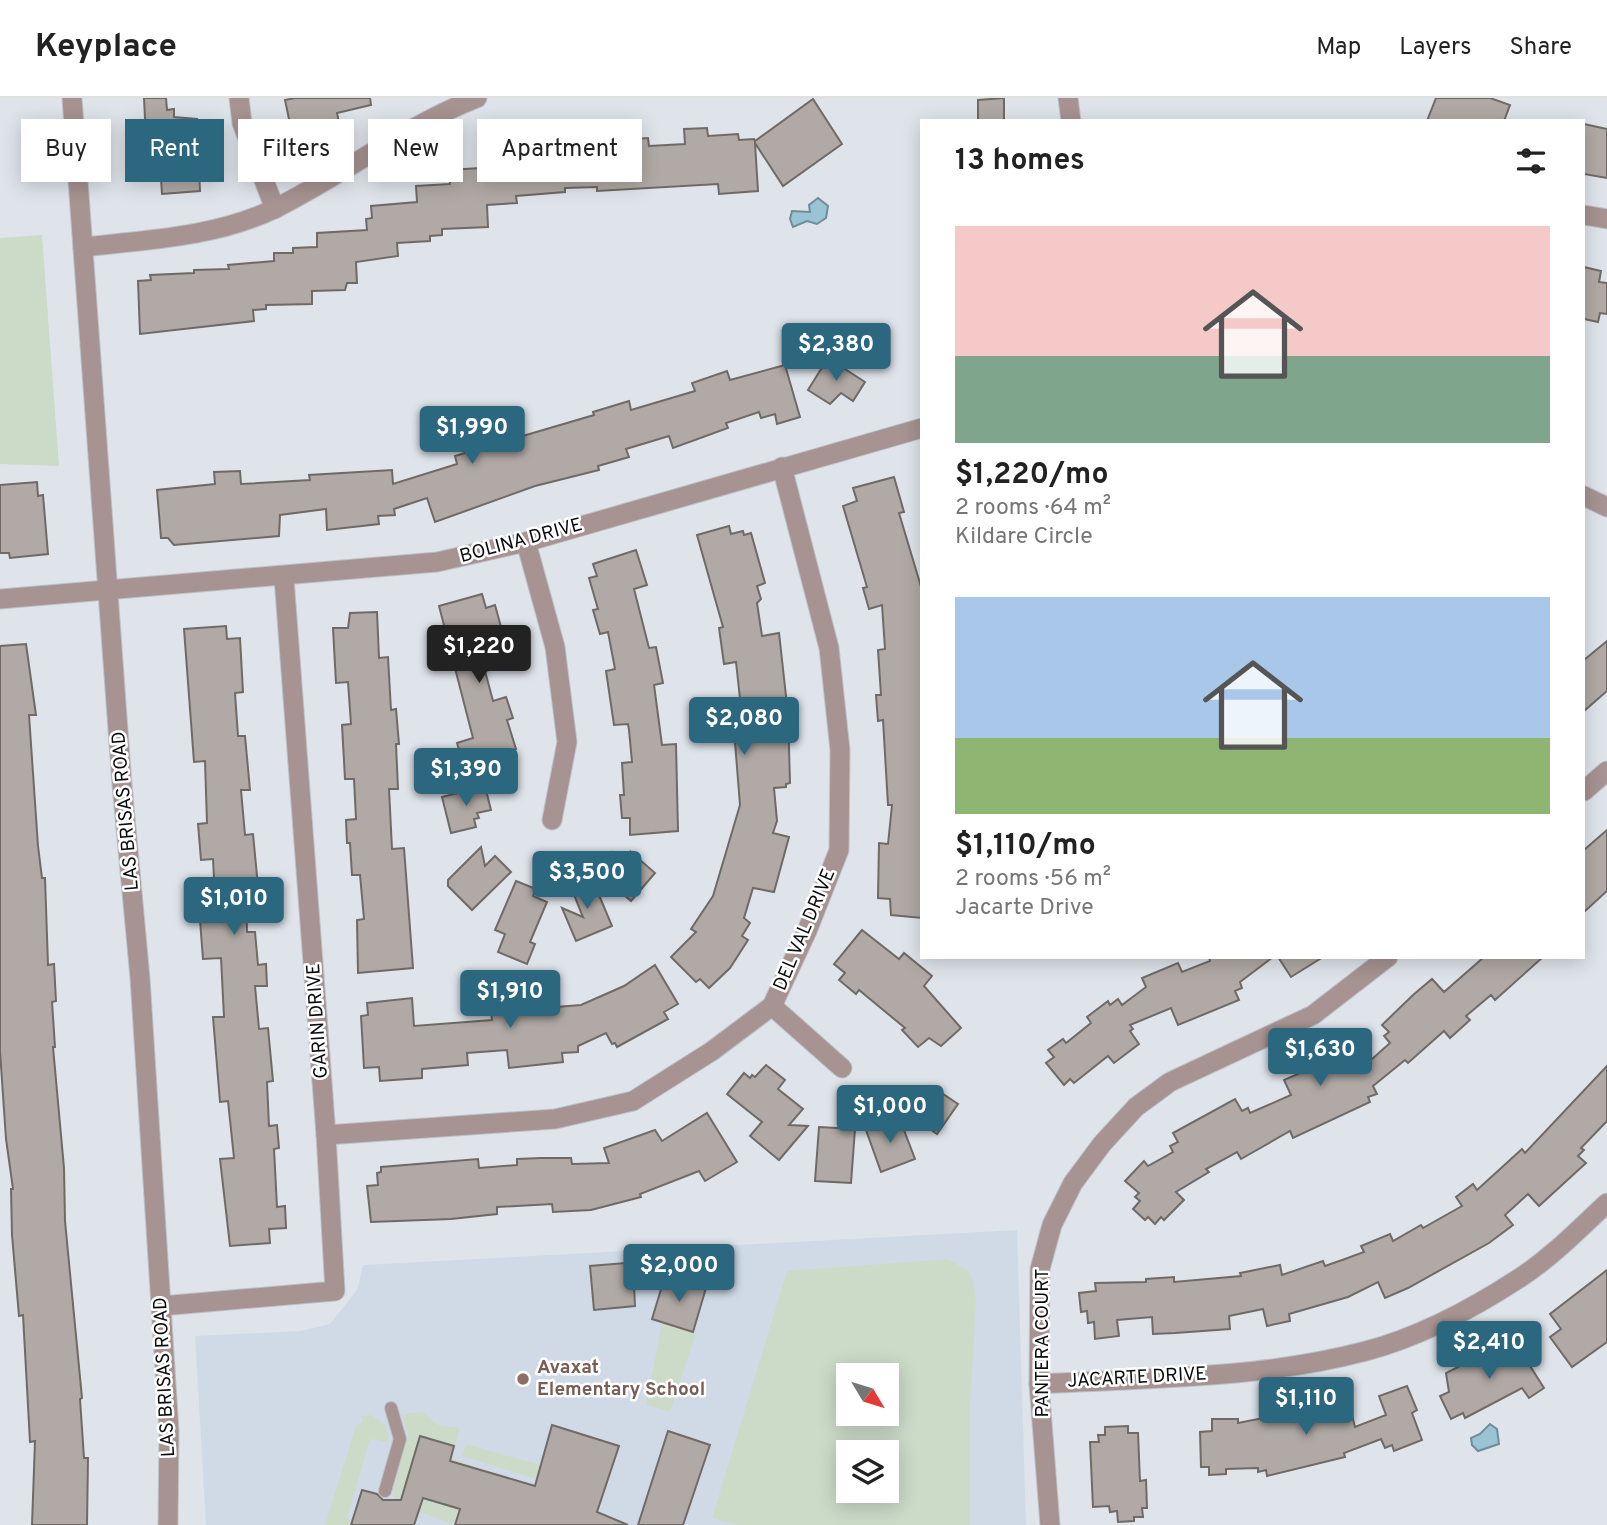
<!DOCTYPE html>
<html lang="en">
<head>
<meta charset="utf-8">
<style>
  body { margin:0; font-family:Overpass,sans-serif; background:#f2f2f2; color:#222; height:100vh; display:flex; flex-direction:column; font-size:26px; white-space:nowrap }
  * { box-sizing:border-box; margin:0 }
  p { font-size:23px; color:#767676 }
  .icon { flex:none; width:38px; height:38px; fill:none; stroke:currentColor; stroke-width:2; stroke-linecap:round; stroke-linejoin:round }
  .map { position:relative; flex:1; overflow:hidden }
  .drawer { position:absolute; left:920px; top:21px; width:665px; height:840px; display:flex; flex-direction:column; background:#fff; border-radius:0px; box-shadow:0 4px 18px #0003 }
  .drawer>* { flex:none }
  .banner { position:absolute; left:21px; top:21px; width:665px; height:63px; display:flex; gap:14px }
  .needle { width:46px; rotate:128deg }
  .buttons { position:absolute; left:836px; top:1265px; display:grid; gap:14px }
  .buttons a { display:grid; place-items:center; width:63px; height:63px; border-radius:0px; background:#fff; box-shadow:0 4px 18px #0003; font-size:35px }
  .price { position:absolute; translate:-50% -60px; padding:0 16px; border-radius:7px; background:#2c6780; color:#fff; font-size:23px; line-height:46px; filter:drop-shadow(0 2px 4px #0008) }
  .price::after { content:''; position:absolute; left:50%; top:42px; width:21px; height:16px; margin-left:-10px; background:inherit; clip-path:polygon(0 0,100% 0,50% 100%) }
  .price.active { background:#222; color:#fff }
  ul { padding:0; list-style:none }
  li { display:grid; align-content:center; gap:14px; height:371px; padding:0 35px }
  li span { display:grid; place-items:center; height:217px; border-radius:0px; color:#555 }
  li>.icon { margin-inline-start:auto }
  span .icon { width:126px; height:126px; fill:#fffc; stroke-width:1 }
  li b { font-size:30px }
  h2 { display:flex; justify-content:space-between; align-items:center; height:84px; padding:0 35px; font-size:30px }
  .tag { padding:0 24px; border-radius:0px; background:#fff; box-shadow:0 4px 18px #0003; font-size:24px; line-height:63px }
  .tag.active { background:#2c6780; color:#fff }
  header { display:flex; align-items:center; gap:42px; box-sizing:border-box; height:98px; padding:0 35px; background:#fff; border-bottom:2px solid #e0e0e0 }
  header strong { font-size:33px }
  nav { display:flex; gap:38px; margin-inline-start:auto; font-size:24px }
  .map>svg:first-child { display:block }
  .built { fill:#d0dae7; fill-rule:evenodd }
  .green { fill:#cbdbc8; fill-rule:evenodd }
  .water { fill:#9ac4d4; stroke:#6f8d99; stroke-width:2 }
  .building { fill:#b0a9a5; stroke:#706a66; stroke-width:2 }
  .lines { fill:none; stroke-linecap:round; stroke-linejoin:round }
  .service-casing { stroke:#bdc1c8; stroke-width:14 }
  .minor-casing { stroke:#bdc1c8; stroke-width:21 }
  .tertiary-casing { stroke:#bdc1c8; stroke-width:21 }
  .service { stroke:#a69392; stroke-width:12 }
  .minor { stroke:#a69392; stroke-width:19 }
  .tertiary { stroke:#a69392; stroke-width:19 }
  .education-dot { fill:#8d6e63; stroke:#fff; stroke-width:2.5 }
  .labels { text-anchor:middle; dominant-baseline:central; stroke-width:5; stroke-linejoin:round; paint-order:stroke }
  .street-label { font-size:19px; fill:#0a0c0e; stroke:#fff }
  .education-label { font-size:19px; font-weight:bold; fill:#785e54; stroke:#fff; text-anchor:start }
</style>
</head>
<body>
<header>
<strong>Keyplace</strong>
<nav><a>Map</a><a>Layers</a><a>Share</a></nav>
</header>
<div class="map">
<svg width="1607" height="1427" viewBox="0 0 1607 1427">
  <rect width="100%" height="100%" fill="#dfe4eb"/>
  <path class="built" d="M1017 1132 1026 1427H206L195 1238 301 1233 330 1226 357 1192 363 1167ZM849 1278H887V1316H849ZM849 1354H887V1393H849Z"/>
  <g class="green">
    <polygon points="42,137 59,368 0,366 0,140"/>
    <path d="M948 1161 967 1172 973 1181 976 1204 970 1309V1427H738L712 1420 787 1173ZM849 1278H887V1316H849ZM849 1354H887V1393H849Z"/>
    <polygon points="662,1225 696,1235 670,1314 646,1307"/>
    <polygon points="422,1314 438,1327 460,1330 451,1360 473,1368 453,1426 394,1405 393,1394 408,1337 403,1319 408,1315"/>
    <polygon points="371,1317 386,1327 389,1344 370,1341 347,1420 350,1422 349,1427 325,1427 356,1328 363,1323 361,1318"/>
    <polygon points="466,1346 540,1367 541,1370 605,1391 584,1396 462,1358"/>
  </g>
  <g class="water">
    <polygon points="818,100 828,108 826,120 817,126 807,123 793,129 790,121 792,113 810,114 809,107"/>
    <polygon points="1490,1326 1497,1331 1499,1346 1478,1353 1472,1347 1471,1340 1480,1336"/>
  </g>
  <g class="building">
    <polygon points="144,0 166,0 167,12 174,11 174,19 197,21 200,54 205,53 207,71 199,72 200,93 162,96 161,81 148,82"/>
    <polygon points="295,0 370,0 371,7 337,15 340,29 303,37 300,24 290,26 285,2"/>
    <polygon points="1004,0 1004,23 978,23 978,2"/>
    <polygon points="1436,0 1490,0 1510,7 1504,23 1427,23"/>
    <polygon points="813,1 842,46 783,88 755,45 758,93 719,96 718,86 597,93 597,89 565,90 565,94 516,98 517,105 487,107 488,129 442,131 442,137 430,138 430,143 397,145 398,158 356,164 357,185 347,185 345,192 312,193 312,206 266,207 266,211 253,212 254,223 140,236 138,183 151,182 150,177 194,175 194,172 229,171 228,167 274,163 274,155 293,155 293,150 317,149 317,135 367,132 366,121 372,120 371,108 417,104 416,88 450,86 449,72 497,69 497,66 502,66 501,47 536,44 536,39 559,37 560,46 597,44 597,34 618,33 619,42 648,40 649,48 685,46 684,31 707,30 708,38 738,36 739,42 754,41 755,43"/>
    <polygon points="1584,26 1607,31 1607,80 1584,76"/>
    <polygon points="1584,169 1601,173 1599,184 1607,185 1607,216 1600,215 1598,224 1584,221"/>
    <polygon points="828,260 865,284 853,303 841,295 830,306 808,292"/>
    <polygon points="785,267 800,319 777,326 775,316 761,320 759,314 726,325 728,330 673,350 669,338 626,351 629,359 598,368 599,372 535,388 435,424 427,400 394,411 395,417 378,418 379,426 327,432 326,411 280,417 279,438 174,447 168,440 161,440 157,392 215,386 214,374 240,373 241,386 310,382 309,377 392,372 393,386 457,366 455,358 594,317 593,314 629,303 631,312 695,293 692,285 727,273 730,282"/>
    <polygon points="894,379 904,414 899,415 922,492 922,820 891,817 890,801 878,800 879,745 888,746 892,707 888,707 883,622 878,623 876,597 881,597 878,552 885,551 882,507 869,511 863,490 867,489 843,408 857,403 853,390"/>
    <polygon points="37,384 38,398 43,397 48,456 10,460 9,455 0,455 0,387"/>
    <polygon points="729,428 731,436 743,433 744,437 751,435 765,485 757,488 761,501 757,505 762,538 779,535 788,616 790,685 786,686 786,689 774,690 777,723 773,735 789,739 774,794 753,790 744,820 750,825 742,838 748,842 730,870 709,890 700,881 696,884 671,859 696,834 691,831 713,798 740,707 733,619 742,619 736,564 724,566 719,530 723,529 697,437"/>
    <polygon points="636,452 647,487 634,491 649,550 656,549 663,585 654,587 662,647 676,646 678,733 630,737 630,720 622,720 620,697 624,697 622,665 632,664 629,632 628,626 614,627 606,573 615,571 608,534 600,536 593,512 598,511 589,480 597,478 593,466"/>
    <polygon points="482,496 486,510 495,507 501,529 493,531 502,562 487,566 489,572 485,573 493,603 506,599 513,620 507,622 516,651 508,653 512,668 468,682 457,645 473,640 439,508"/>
    <polygon points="377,514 379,560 388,559 391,612 396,611 399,646 396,646 398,691 389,691 392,751 404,750 413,870 358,875 357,822 364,821 360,777 352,777 350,745 347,745 346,722 356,721 354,681 345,681 342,627 351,626 348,584 336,585 333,530 348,530 350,515"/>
    <polygon points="226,528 227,541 240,540 243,594 235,595 238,638 245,638 250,692 241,692 245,737 253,736 258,788 246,789 247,834 255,834 258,867 266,866 267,888 255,888 259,931 268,930 273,983 267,984 269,1028 277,1027 279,1050 274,1051 277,1109 285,1108 286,1130 269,1131 270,1145 230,1148 220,1061 234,1060 228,1003 220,1004 213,919 224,919 221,860 203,861 200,822 216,820 213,761 201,762 198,726 207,725 205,663 194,664 184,531"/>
    <polygon points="1607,543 1607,593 1584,613 1584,562"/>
    <polygon points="26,546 36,617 29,617 38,748 42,780 45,780 48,867 54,866 56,903 52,904 55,949 53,949 64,1070 65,1123 82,1300 80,1301 84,1360 88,1360 87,1427 32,1427 35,1343 30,1344 23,1217 19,1218 12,1137 11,1091 13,1091 6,1041 0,953 0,548"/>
    <polygon points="485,688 491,712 477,715 479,720 474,721 476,729 451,735 442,699"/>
    <polygon points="1607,732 1607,793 1584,814 1584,752"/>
    <polygon points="481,749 485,768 495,758 511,774 472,812 448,788 448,782"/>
    <polygon points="612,754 632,771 631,754 655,775 631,803 596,773"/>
    <polygon points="591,778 612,828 576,843 562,810 583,819 570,787"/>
    <polygon points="516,783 536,791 533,798 547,804 530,844 535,846 527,866 498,854 505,836 495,832"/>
    <polygon points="862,832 899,861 904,855 932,878 924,888 961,930 941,948 929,940 918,949 902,932 905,930 859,892 856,896 839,882 845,875 834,866"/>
    <polygon points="1209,859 1273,859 1240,884 1242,890 1235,893 1239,902 1178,927 1171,910 1130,927 1133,931 1130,933 1139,946 1114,965 1108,958 1074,985 1070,981 1064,987 1046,965 1054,959 1048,952 1063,941 1066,945 1091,925 1087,919 1108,903 1110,907 1118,901 1122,907 1146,889 1142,880 1178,865 1182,874 1210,863"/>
    <polygon points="1278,859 1323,859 1291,879"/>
    <polygon points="1484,859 1543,859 1495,902 1491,897 1466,918 1470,922 1450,940 1444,933 1408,965 1405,962 1373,988 1377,996 1368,999 1370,1004 1293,1040 1290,1033 1241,1061 1237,1054 1206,1071 1209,1074 1176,1094 1184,1102 1164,1122 1161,1119 1155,1126 1148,1119 1145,1122 1133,1111 1140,1103 1135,1099 1139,1095 1125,1083 1144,1063 1148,1068 1173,1054 1170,1048 1178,1044 1173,1035 1235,1001 1242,1013 1248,1010 1250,1015 1291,997 1284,982 1339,958 1346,974 1371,962 1390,945 1384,938 1389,934 1382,927 1413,897 1432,881 1444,894"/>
    <polygon points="655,867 678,906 664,914 668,921 617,949 615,945 612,946 606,935 578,948 578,954 562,955 563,964 509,970 507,952 467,955 468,967 422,971 422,980 380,983 379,969 364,970 361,918 368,917 367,905 412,900 414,928 492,922 491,914 581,907 624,888"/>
    <polygon points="766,967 785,982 778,991 803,1011 789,1027 808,1028 779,1062 750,1038 762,1024 727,996 744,975 750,980 752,977 755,979"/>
    <polygon points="1607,968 1607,1023 1581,1050 1584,1052 1578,1058 1586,1065 1539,1108 1528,1096 1505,1117 1513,1127 1489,1145 1408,1190 1385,1200 1378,1184 1348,1199 1289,1216 1290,1223 1267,1228 1263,1211 1229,1218 1230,1231 1175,1235 1153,1236 1152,1219 1117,1222 1119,1238 1095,1241 1094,1224 1088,1225 1087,1213 1081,1214 1079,1195 1096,1193 1095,1185 1146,1184 1146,1181 1174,1179 1174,1184 1241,1178 1240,1175 1280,1167 1282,1177 1323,1163 1325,1168 1345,1161 1364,1154 1361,1148 1390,1136 1393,1143 1421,1127 1423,1130 1462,1108 1456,1099 1473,1086 1477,1092 1522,1051 1525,1055"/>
    <polygon points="914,991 924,998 928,993 934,997 937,992 958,1006 937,1036 901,1010"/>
    <polygon points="707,1015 737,1064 705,1083 699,1073 640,1096 641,1099 591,1112 553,1114 552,1106 497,1109 497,1116 451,1121 371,1124 367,1088 378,1087 377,1075 381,1074 381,1069 478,1061 479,1070 517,1067 517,1061 541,1060 571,1060 572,1066 609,1065 604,1050 655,1032 662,1043"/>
    <polygon points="899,1019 915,1061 881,1074 866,1032"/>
    <polygon points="819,1029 855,1031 851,1085 815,1083"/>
    <polygon points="625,1165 625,1169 633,1168 635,1208 594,1212 590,1168"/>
    <polygon points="1607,1172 1607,1244 1572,1269 1550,1239 1561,1231 1550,1216"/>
    <polygon points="665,1178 706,1190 693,1234 652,1221"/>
    <polygon points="1513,1241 1544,1290 1529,1300 1522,1290 1465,1320 1463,1315 1451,1321 1440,1298 1449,1294 1446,1275 1468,1264 1470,1268"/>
    <polygon points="1407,1288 1417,1312 1412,1315 1422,1342 1394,1353 1392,1347 1385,1350 1381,1341 1344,1355 1345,1359 1267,1378 1266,1372 1258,1374 1258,1370 1226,1371 1226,1376 1209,1377 1209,1369 1201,1369 1200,1334 1212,1333 1212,1321 1238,1321 1238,1325 1288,1315 1289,1320 1349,1305 1355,1329 1386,1317 1379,1298"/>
    <polygon points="552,1327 619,1348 597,1414 628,1427 455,1427 460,1411 423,1400 414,1427 351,1427 362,1392 377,1396 383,1402 401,1402 420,1338 454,1348 450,1363 535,1388"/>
    <polygon points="1128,1328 1128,1335 1138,1335 1140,1383 1146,1382 1147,1410 1142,1410 1143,1419 1134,1419 1134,1423 1118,1424 1117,1413 1110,1414 1109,1408 1093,1409 1090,1344 1099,1344 1098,1337 1105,1337 1105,1329"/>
    <polygon points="668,1333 710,1347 683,1427 638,1427"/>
  </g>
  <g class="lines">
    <g class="service-casing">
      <polyline id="service" points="385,1393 400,1341 391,1310"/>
    </g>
    <g class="minor-casing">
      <g id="minor">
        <polyline points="239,0 242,25 275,111"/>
        <polyline points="1068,0 1071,23"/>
        <polyline points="1584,117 1607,121"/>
        <path d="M83 149C147 142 217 139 276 110 344 76 405 28 477 0"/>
        <polyline points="1584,398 1607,409"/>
        <polyline points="526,444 555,549 567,644 552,722"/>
        <polyline points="0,501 437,464 526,444 922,330"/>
        <polyline points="1584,693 1607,673"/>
        <polyline points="772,908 842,970"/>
        <polyline points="326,1037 555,1021 633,1003 712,953 772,908 807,833 839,752 840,652 829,550 782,369"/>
        <polyline points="161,1208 335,1193 326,1037 284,480"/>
        <path d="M1039 1286C1148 1280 1260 1281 1366 1253 1419 1239 1472 1211 1518 1181 1551 1160 1579 1131 1607 1105"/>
        <polyline points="1050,1427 1039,1286 1040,1171 1052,1127 1073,1085 1102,1046 1136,1009 1170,984 1313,917 1388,859"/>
      </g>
    </g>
    <g class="tertiary-casing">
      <polyline id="tertiary" points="72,0 122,687 140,880 169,1333 168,1427"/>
    </g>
    <use href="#service" class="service"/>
    <use href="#minor" class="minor"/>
    <use href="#tertiary" class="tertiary"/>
  </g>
  <circle class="education-dot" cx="523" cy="1281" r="7"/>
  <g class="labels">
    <g class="street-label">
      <text transform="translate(521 443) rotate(-15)">BOLINA DRIVE</text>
      <text transform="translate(126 713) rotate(-95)">LAS BRISAS ROAD</text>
      <text transform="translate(805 832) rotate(-67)">DEL VAL DRIVE</text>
      <text transform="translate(318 923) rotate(-94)">GARIN DRIVE</text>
      <text transform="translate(1043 1245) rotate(-90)">PANTERA COURT</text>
      <text transform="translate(165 1279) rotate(-93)">LAS BRISAS ROAD</text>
      <text transform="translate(1137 1280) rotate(-3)">JACARTE DRIVE</text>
    </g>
    <g class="education-label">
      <text x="537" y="1270">Avaxat<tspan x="537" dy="22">Elementary School</tspan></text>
    </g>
  </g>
</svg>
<div class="buttons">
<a><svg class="needle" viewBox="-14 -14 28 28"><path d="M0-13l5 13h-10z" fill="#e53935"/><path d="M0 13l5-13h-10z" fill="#767676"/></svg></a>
<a><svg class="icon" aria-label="layers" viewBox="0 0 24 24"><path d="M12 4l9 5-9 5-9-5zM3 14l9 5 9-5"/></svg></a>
</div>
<b class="price" style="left:836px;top:285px">$2,380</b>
<b class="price" style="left:472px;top:368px">$1,990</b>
<b class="price active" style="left:479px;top:587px">$1,220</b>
<b class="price" style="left:744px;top:659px">$2,080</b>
<b class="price" style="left:466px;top:710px">$1,390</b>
<b class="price" style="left:587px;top:813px">$3,500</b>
<b class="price" style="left:234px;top:839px">$1,010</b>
<b class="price" style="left:510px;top:932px">$1,910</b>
<b class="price" style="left:1320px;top:990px">$1,630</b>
<b class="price" style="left:890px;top:1047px">$1,000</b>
<b class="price" style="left:679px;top:1206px">$2,000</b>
<b class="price" style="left:1489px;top:1283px">$2,410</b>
<b class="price" style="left:1306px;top:1339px">$1,110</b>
<div class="banner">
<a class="tag">Buy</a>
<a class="tag active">Rent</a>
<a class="tag">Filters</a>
<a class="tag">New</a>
<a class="tag">Apartment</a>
</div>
<section class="drawer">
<h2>13 homes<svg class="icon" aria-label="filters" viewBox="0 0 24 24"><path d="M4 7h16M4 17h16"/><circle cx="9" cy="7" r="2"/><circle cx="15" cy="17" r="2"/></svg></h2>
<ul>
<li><span style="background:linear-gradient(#f6c9c9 60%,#7fa58c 0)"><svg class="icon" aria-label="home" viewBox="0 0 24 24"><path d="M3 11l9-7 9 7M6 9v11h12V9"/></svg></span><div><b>$1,220/mo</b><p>2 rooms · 64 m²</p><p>Kildare Circle</p></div></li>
<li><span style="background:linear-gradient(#a9c7e8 65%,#8fb573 0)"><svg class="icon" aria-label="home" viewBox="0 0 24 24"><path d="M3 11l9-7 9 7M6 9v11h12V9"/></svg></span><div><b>$1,110/mo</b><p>2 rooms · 56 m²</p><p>Jacarte Drive</p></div></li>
</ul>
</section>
</div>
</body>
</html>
